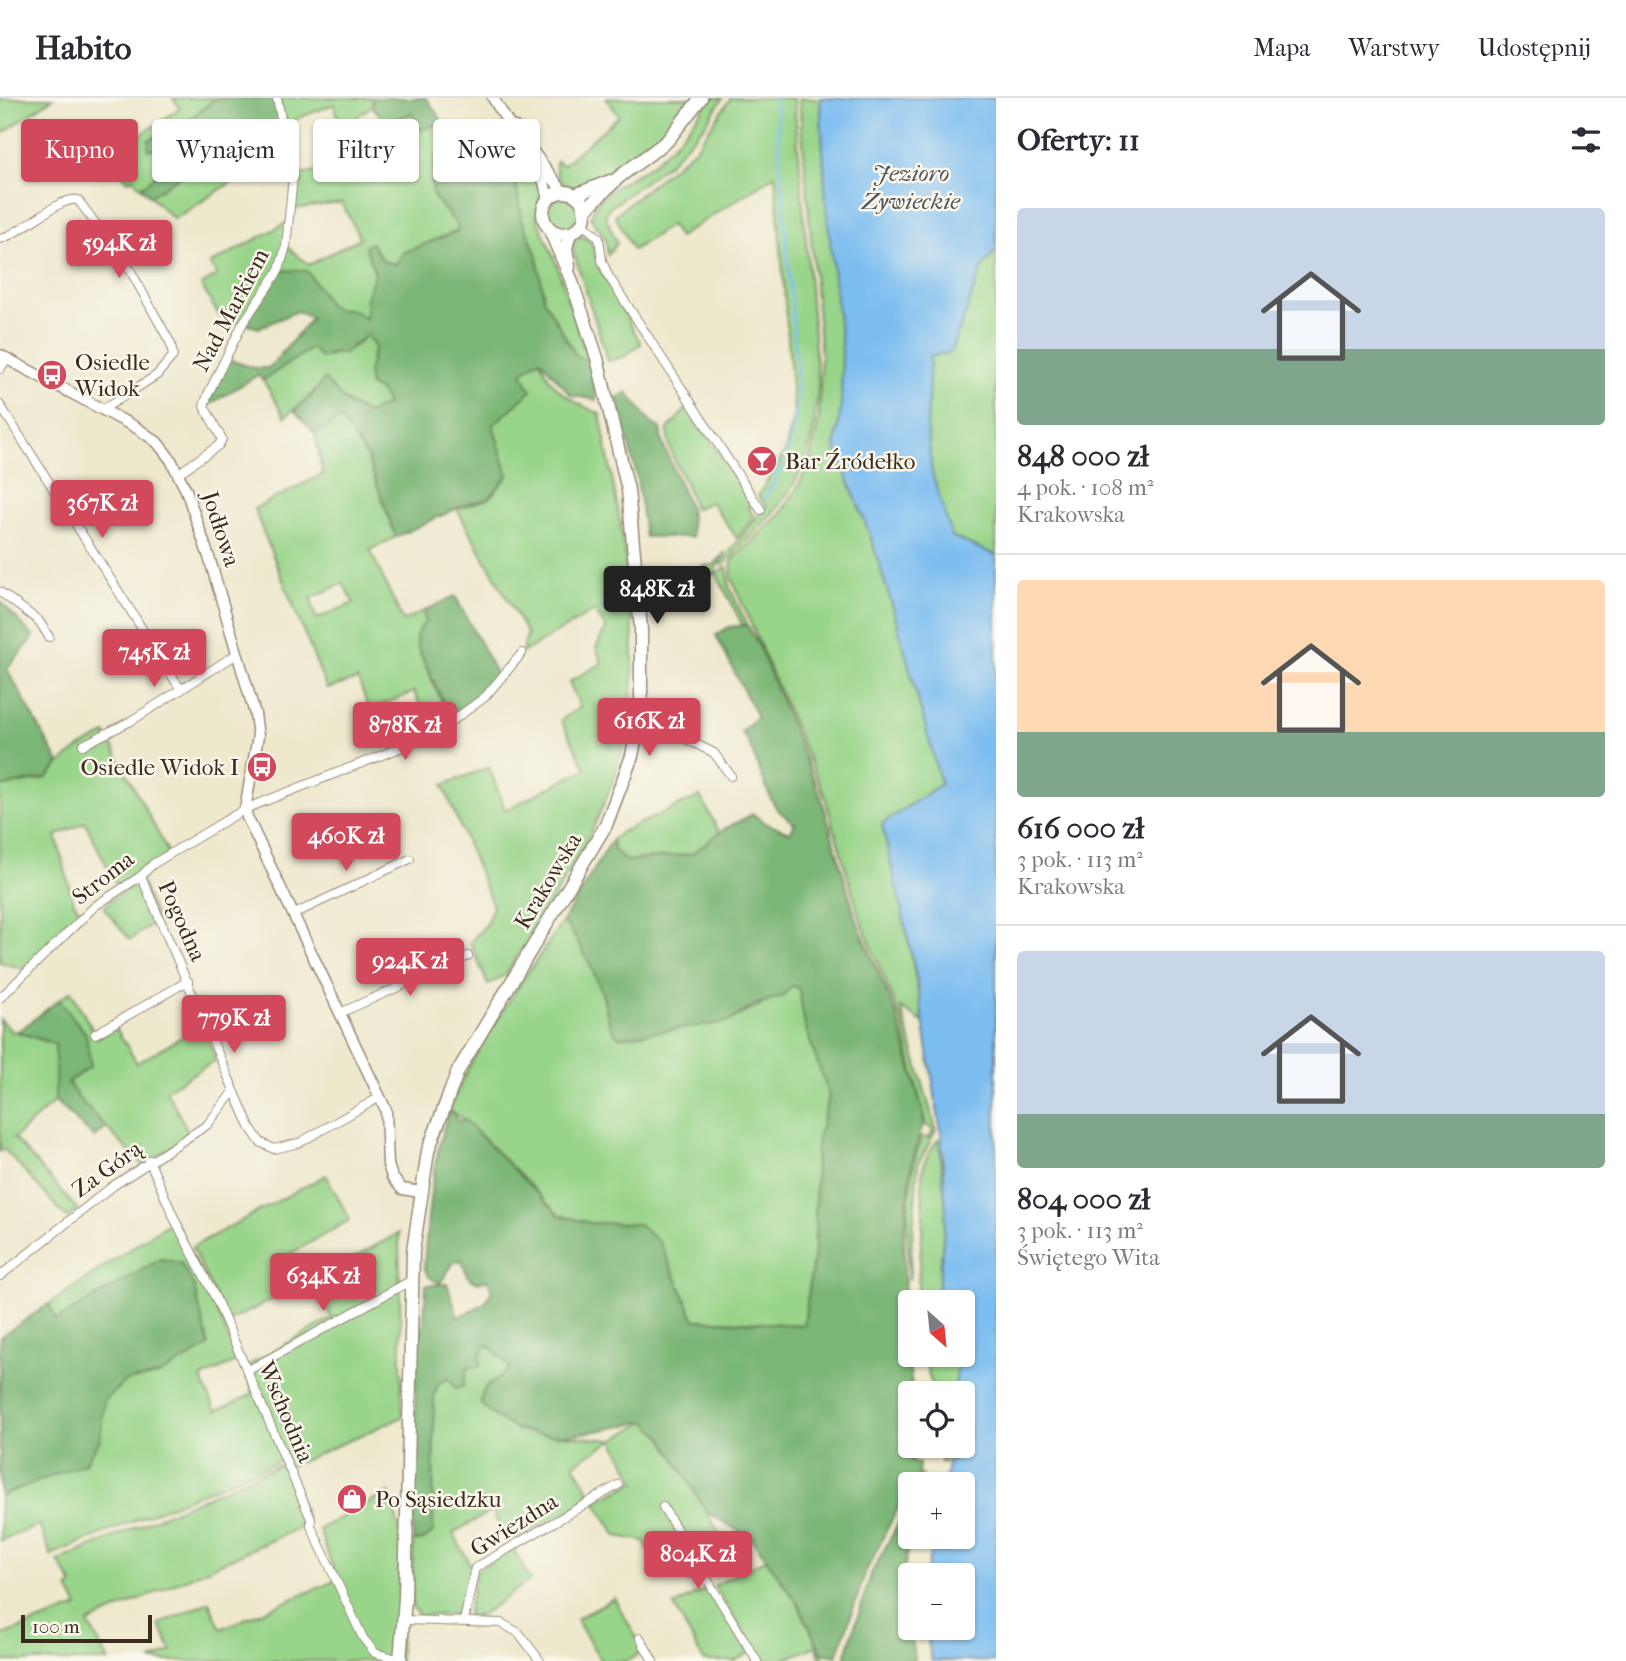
<!DOCTYPE html>
<html lang="pl">
<head>
<meta charset="utf-8">
<style>
  body { margin:0; font-family:"IM FELL French Canon",serif; background:#f7f7f7; color:#2b2b33; height:100vh; display:flex; flex-direction:column; font-size:26px; white-space:nowrap }
  * { box-sizing:border-box; margin:0 }
  p { font-size:23px; color:#7c7c81 }
  .icon { flex:none; width:38px; height:38px; fill:none; stroke:currentColor; stroke-width:2; stroke-linecap:round; stroke-linejoin:round }
  .map { position:relative; flex:1; overflow:hidden }
  .side { display:flex; flex-direction:column; background:#fff; width:630px }
  .side>* { flex:none }
  .guide { position:absolute; left:21px; top:21px; width:665px; height:63px; display:flex; gap:14px }
  .needle { width:46px; rotate:153deg }
  .controls { position:absolute; left:898px; top:1192px; display:grid; gap:14px }
  .controls a { display:grid; place-items:center; width:77px; height:77px; border-radius:7px; background:#fff; box-shadow:0 2px 5px #0004; font-size:35px }
  .scale { position:absolute; left:21px; bottom:18px; width:131px; box-sizing:border-box; padding-left:7px; border:4px solid #3b2a1e; border-top:0; font-size:19px; line-height:24px; white-space:nowrap; color:#3b2a1e; -webkit-text-stroke:5px #fbf7ec; paint-order:stroke }
  .price { position:absolute; translate:-50% -60px; padding:0 16px; border-radius:7px; background:#d1495b; color:#fff; font-size:23px; line-height:46px; filter:drop-shadow(0 2px 4px #0008) }
  .price::after { content:''; position:absolute; left:50%; top:42px; width:21px; height:16px; margin-left:-10px; background:inherit; clip-path:polygon(0 0,100% 0,50% 100%) }
  .price.on { background:#222; color:#fff }
  ul { padding:0; list-style:none }
  li { display:grid; align-content:center; gap:14px; height:371px; padding:0 21px }
  li+li { border-top:2px solid #e1e1e2 }
  li span { display:grid; place-items:center; height:217px; border-radius:7px; color:#555 }
  li>.icon { margin-inline-start:auto }
  span .icon { width:126px; height:126px; fill:#fffc; stroke-width:1 }
  li b { font-size:30px }
  h2 { display:flex; justify-content:space-between; align-items:center; height:84px; padding:0 21px; font-size:30px }
  .pill { padding:0 24px; border-radius:7px; background:#fff; box-shadow:0 2px 5px #0004; font-size:24px; line-height:63px }
  .pill.on { background:#d1495b; color:#fff }
  header { display:flex; align-items:center; gap:42px; box-sizing:border-box; height:98px; padding:0 35px; background:#fff; border-bottom:2px solid #e1e1e2 }
  header strong { font-size:33px }
  nav { display:flex; gap:38px; margin-inline-start:auto; font-size:24px }
  main { display:flex; flex:1; min-height:0 }
  .map>svg:first-child { display:block }
  .green { fill:#98d489; stroke:#6a7f54; stroke-width:2; fill-rule:evenodd }
  .forest { fill:#7ab675; stroke:#5a704a; stroke-width:2 }
  .water { fill:#7bbdf0; stroke:#5b7487; stroke-width:2 }
  .lines { fill:none; stroke-linecap:round; stroke-linejoin:round }
  .stream { stroke:#7bbdf0; stroke-width:2.5 }
  .minor-casing { stroke:#948976; stroke-width:10 }
  .tertiary-casing { stroke:#948976; stroke-width:13 }
  .secondary-casing { stroke:#948976; stroke-width:15 }
  .minor { stroke:#fff; stroke-width:8 }
  .tertiary { stroke:#fff; stroke-width:10 }
  .secondary { stroke:#fff; stroke-width:12 }
  .labels { text-anchor:middle; dominant-baseline:central; stroke-width:5; stroke-linejoin:round; paint-order:stroke }
  .street-label { font-size:23px; fill:#3b2a1e; stroke:#fbf7ec }
  .poi-label { font-size:23px; fill:#3b2a1e; stroke:#fbf7ec; text-anchor:start }
  .water-label { font-size:24px; font-style:italic; fill:#4e565d; stroke:#fbf7ec }
</style>
</head>
<body>
<header>
<strong>Habito</strong>
<nav><a>Mapa</a><a>Warstwy</a><a>Udostępnij</a></nav>
</header>
<main>
<div class="map">
<svg width="996" height="1563" viewBox="0 0 996 1563">
  <rect width="100%" height="100%" fill="#fbf7ec"/>
  <filter id="ink" filterUnits="userSpaceOnUse"><feTurbulence type="fractalNoise" baseFrequency=".0143" numOctaves="2"/><feDisplacementMap in="SourceGraphic" scale="14" xChannelSelector="R" yChannelSelector="G"/><feConvolveMatrix kernelMatrix="1 2 1 2 8 2 1 2 1" color-interpolation-filters="sRGB"/></filter>
  <filter id="wash" filterUnits="userSpaceOnUse"><feTurbulence type="fractalNoise" baseFrequency=".00686" numOctaves="4" result="noise"/><feDisplacementMap in="SourceGraphic" scale="28" xChannelSelector="R" yChannelSelector="G"/><feGaussianBlur stdDeviation="1.57" result="paint"/><feColorMatrix in="noise" values="0 0 0 0 0 0 0 0 0 0 0 0 0 0 0 0 0 1.4 0 .05"/><feComposite in="paint" operator="in"/></filter>
  <g filter="url(#wash)">
    <rect width="100%" height="100%" fill="#eee8cd"/>
    <g class="green">
      <polygon points="0,0 53,0 0,37"/>
      <polygon points="173,0 216,0 190,21 149,42 171,48 178,63 141,89 132,80 128,83 110,58 180,10"/>
      <polygon points="278,0 373,0 372,8 340,31 334,6 286,25"/>
      <path d="M606 0H691C673 26 603 103 568 88 559 84 555 75 556 66L557 63 563 67 619 18Z"/>
      <path d="M710 0H723L705 27 669 65 607 112 606 120 617 145 608 157 605 139 591 121C593 93 637 80 656 63 677 44 695 24 710 0Z"/>
      <path d="M731 0H794L818 285C814 382 785 402 723 468L720 466 766 408 758 398 785 354 794 317 775 77 679 139 671 127 633 152 615 117 695 51Z"/>
      <path d="M799 0H820L826 104 842 252 841 310 835 349 869 434 894 513 941 686 882 726 900 799 924 925 901 910 936 1032 918 1066 909 1182C907 1137 905 1082 922 1039L929 1040 933 1032 926 1027 901 921 860 820 825 699 731 479 732 463 780 416 796 392 808 369 819 321 821 257Z"/>
      <polygon points="413,15 420,32 443,24 457,36 435,60 432,87 433,98 458,127 457,133 404,154 396,166 383,163 371,145 366,150 375,176 366,200 366,221 348,211 337,212 329,206 307,173 243,225 220,219 201,187 217,177 210,166 288,124 286,148 309,167 360,140 342,105 292,111 295,78 332,71 345,57 386,25"/>
      <polygon points="281,27 286,50 174,121 150,98 246,35"/>
      <polygon points="515,78 534,78 542,95 536,118 557,167 589,265 575,256 544,202 537,158 522,121"/>
      <circle cx="563" cy="115" r="15"/>
      <polygon points="581,138 591,143 601,173 641,246 623,259 608,263 573,152 573,145"/>
      <polygon points="996,151 996,457 952,439 932,375 927,329 930,258 951,254 981,172"/>
      <path d="M367 237 375 250 371 259 380 293 388 306 368 316C350 307 338 296 319 289L285 319 263 282 312 250 327 259 354 249Z"/>
      <path d="M540 261C550 292 571 303 600 316 619 419 650 552 622 654 600 735 549 806 506 876L488 887 470 844 486 827 493 808 443 687 489 669 505 712 586 671 561 622 580 609 569 584 602 565 596 550 606 530 594 513 522 555 527 536 457 411 488 401 508 378 493 327 504 317 521 275Z"/>
      <path d="M688 309 752 406 748 409 754 419 737 440 711 404 694 411C690 384 665 357 668 331Z"/>
      <path d="M341 320 367 359 396 439 370 452 403 523 424 513 425 524 416 537 417 548 451 626 433 637 414 594 369 612 358 581 327 591 254 411 323 376 315 336ZM343 485 354 505 316 521 311 500Z"/>
      <polygon points="725,454 715,472 716,475 727,469 729,488 747,527 743,528 716,475 704,480 702,468 714,467"/>
      <path d="M106 636 169 756 141 778 117 788 85 724 56 738 74 805 83 816 23 871 0 864V689L47 680C64 659 82 647 106 636Z"/>
      <polygon points="700,698 720,735 692,756 626,763 613,752 612,742 621,734"/>
      <polygon points="141,784 157,822 130,842 104,810 113,800"/>
      <path d="M563 823C584 847 600 883 607 915L716 926C729 924 783 897 792 888L799 890 805 928 829 998 816 1048 815 1148 804 1227 695 1222 660 1145 639 1127 590 1125 559 1117 465 1022 449 1012C476 944 523 884 563 823Z"/>
      <polygon points="71,893 97,940 116,930 137,965 202,927 216,962 166,992 190,1037 142,1067 78,1000 68,984 86,936 59,902"/>
      <polygon points="0,921 12,934 21,932 19,935 55,946 55,1003 14,1040 78,1112 67,1120 4,1051 0,1054"/>
      <path d="M939 1041 946 1112 937 1204H918C917 1176 922 1150 923 1122 924 1088 914 1069 939 1041Z"/>
      <polygon points="326,1077 350,1122 286,1158 302,1187 227,1224 192,1149"/>
      <polygon points="173,1122 203,1179 238,1263 201,1280 216,1313 253,1296 247,1268 332,1220 309,1184 399,1135 402,1319 289,1369 283,1361 51,1457 39,1427 0,1443 0,1398 100,1342 104,1303 125,1283 159,1277 200,1218 194,1188 161,1161 56,1222 49,1206"/>
      <polygon points="488,1246 511,1270 484,1291 517,1333 613,1342 646,1323 663,1340 722,1440 704,1443 658,1469 644,1443 617,1438 595,1404 636,1383 613,1342 574,1366 593,1399 510,1445 492,1413 453,1435 471,1468 462,1516 420,1518 412,1509 413,1443 424,1442 433,1378 434,1299 438,1286 467,1270"/>
      <polygon points="923,1257 958,1257 955,1295 934,1295"/>
      <polygon points="963,1319 970,1323 969,1345 963,1358 941,1365 939,1348 962,1348"/>
      <polygon points="279,1367 287,1372 307,1420 305,1427 88,1525 109,1563 0,1563 0,1538 78,1509 68,1491 73,1486 58,1463"/>
      <polygon points="389,1394 400,1434 400,1563 151,1563 172,1553 159,1526 209,1504 221,1531 337,1482 319,1431"/>
      <polygon points="513,1450 530,1482 480,1518 467,1518 476,1473"/>
      <polygon points="766,1461 798,1506 825,1563 821,1563 816,1548 780,1563 762,1563 714,1488"/>
      <polygon points="709,1489 749,1555 735,1563 704,1563 674,1508"/>
      <polygon points="614,1500 644,1553 627,1563 601,1563 576,1521"/>
    </g>
    <g class="forest">
      <polygon points="216,0 276,0 281,27 246,35 150,98 141,89 177,62 171,48 148,52 149,42 190,21"/>
      <polygon points="373,0 426,0 443,24 420,32 412,15 386,25 372,8"/>
      <polygon points="457,36 491,87 515,78 522,121 537,158 544,202 575,256 589,265 596,302 571,297 540,261 522,275 531,293 493,327 508,378 488,401 466,406 396,439 367,359 341,321 315,336 295,313 311,299 324,281 348,306 368,316 387,306 380,293 370,288 368,274 375,250 367,237 343,256 335,254 321,260 312,250 263,282 258,277 207,308 208,303 227,261 254,270 269,270 312,220 297,213 259,230 243,225 279,172 307,173 329,206 337,212 354,212 366,221 366,200 375,176 365,149 371,145 383,163 396,166 403,155 457,133 457,127 433,98 432,87 435,60"/>
      <polygon points="627,294 651,325 660,330 662,344 690,411 692,439 645,439 637,379 617,300"/>
      <polygon points="455,498 497,577 466,608 450,618 417,548 416,537 425,524 424,513"/>
      <polygon points="0,503 34,539 7,571 59,665 47,680 0,689"/>
      <path d="M747 527 758 546 821 699 856 821 897 918 923 1015V1026L912 1065 904 1138 905 1236 913 1295H910V1348L913 1365H919L918 1377H922L919 1386H910L866 1473 837 1558 822 1555 798 1506 753 1442 706 1413 663 1340 646 1323C588 1334 525 1355 480 1305L484 1291 511 1270 488 1246 480 1257 481 1268 467 1270 463 1289 456 1291 448 1280 438 1286 434 1299 433 1435 424 1442 413 1443 416 1251 424 1224 426 1187 447 1186 458 1219 484 1206 492 1193 488 1182 476 1184 468 1179 462 1162 454 1164 440 1185 429 1179 424 1169C428 1115 432 1064 449 1012L459 1023 465 1022 559 1117 590 1125 639 1126 660 1145 695 1222 804 1227 815 1148 816 1048 829 998 805 928 799 890 792 888 783 898 755 907 728 924 619 939C605 928 608 910 602 894 592 870 580 843 563 823L612 742 614 752 626 763 692 756 724 731 753 716 766 726 790 734 795 726 777 711 771 701 748 643 741 634 757 619 716 537 729 529Z"/>
      <polygon points="59,902 86,936 91,968 68,984 78,1000 107,1030 94,1039 55,1003 55,946 18,934"/>
      <polygon points="161,1161 181,1165 194,1188 209,1248 159,1277 125,1283 104,1303 100,1342 85,1365 0,1398 0,1239 49,1206 56,1222"/>
      <polygon points="910,1404 911,1439 903,1475 904,1505 915,1563 844,1563 871,1476"/>
    </g>
    <path class="water" d="M820 0H996V151L981 172 951 254 930 258 927 329 932 375 952 439 996 457V1563H932L925 1530H962V1477H926L933 1439 962 1438V1386H944L948 1365C968 1356 969 1345 970 1324L963 1319 962 1295H955L958 1257 962 1256V1204H937L946 1112 941 1035 915 872 882 726 941 686 894 513 869 434 835 349 841 310 842 252 826 104Z"/>
    <g class="lines">
      <path class="stream" d="M764 401C788 366 796 328 798 286L775 0"/>
    </g>
  </g>
  <g filter="url(#ink)">
    <g class="lines">
      <g class="minor-casing">
        <g id="minor">
          <polyline points="582,125 599,140 602,163 609,179 761,412"/>
          <path d="M0 141C25 134 57 99 78 102L129 170 171 246 173 258 157 277 102 312"/>
          <polyline points="0,271 7,261"/>
          <polyline points="0,307 181,592"/>
          <polyline points="179,375 219,347 222,341 204,308 208,296 243,225 279,172 286,148 293,79 277,0"/>
          <polyline points="0,494 39,523 49,539"/>
          <polyline points="641,602 655,609 688,642 714,655 731,678"/>
          <polyline points="83,647 131,623 237,556"/>
          <polyline points="141,778 250,1029 260,1044 274,1051 299,1045 380,999"/>
          <polyline points="294,816 410,761"/>
          <polyline points="0,900 95,808 141,778 153,766 245,711 433,637 485,599 522,555"/>
          <polyline points="340,915 468,858"/>
          <polyline points="95,936 188,883"/>
          <polyline points="149,1062 175,1122 216,1201 311,1421 311,1428 363,1540 375,1555 401,1562"/>
          <polyline points="0,1178 113,1088 207,1027 233,994"/>
          <polyline points="247,1273 412,1182"/>
          <polyline points="663,1409 757,1563"/>
          <polyline points="405,1522 501,1525 519,1535 540,1563"/>
          <polyline points="464,1523 475,1470 618,1387"/>
          <polyline points="640,1540 653,1563"/>
        </g>
      </g>
      <g class="tertiary-casing">
        <g id="tertiary">
          <polyline points="493,0 544,84 548,101"/>
          <polyline points="515,29 563,94"/>
          <polyline points="0,257 137,330 157,344 171,362 186,392 209,459 255,616 258,638 245,711 247,719 386,1012 388,1067 392,1079 402,1091 420,1094"/>
        </g>
      </g>
      <g class="secondary-casing">
        <g id="secondary">
          <circle cx="564" cy="115" r="21"/>
          <polyline points="575,97 610,83"/>
          <polyline points="584,113 619,79 667,43 701,0"/>
          <polyline points="569,169 566,150 570,135"/>
          <polyline points="400,1563 405,1500 413,1153 428,1053 458,973 606,727 632,658 641,611 641,531 628,392 597,260 571,181 549,130"/>
        </g>
      </g>
      <use href="#minor" class="minor"/>
      <use href="#tertiary" class="tertiary"/>
      <use href="#secondary" class="secondary"/>
    </g>
  </g>
  <defs>
    <g id="bus-disc" transform="scale(1.575)"><circle r="9.5" fill="#d1495b" stroke="#fbf7ec"/><path d="M-5-6H5V4H4V6H2V4H-2V6H-4V4H-5ZM-3.5-4V0h7V-4ZM-3.5 1.2v1.5H-2V1.2ZM2 1.2v1.5H3.5V1.2Z" fill="#fff"/></g>
    <g id="bar-disc" transform="scale(1.575)"><circle r="9.5" fill="#d1495b" stroke="#fbf7ec"/><path d="M-6-5H6L.8 .8V4.5H3.5V6h-7V4.5H-.8V.8Z" fill="#fff"/></g>
    <g id="shop-disc" transform="scale(1.575)"><circle r="9.5" fill="#d1495b" stroke="#fbf7ec"/><path d="M-5-2.5h2.3a2.7 3.5 0 0 1 5.4 0H5L5.5 6h-11ZM-1.5-2.5h3a1.5 2.3 0 0 0-3 0Z" fill="#fff"/></g>
  </defs>
  <g fill-rule="evenodd">
    <use href="#bus-disc" x="52" y="277"/>
    <use href="#bar-disc" x="762" y="363"/>
    <use href="#bus-disc" x="262" y="669"/>
    <use href="#shop-disc" x="352" y="1401"/>
  </g>
  <g class="labels">
    <g class="street-label">
      <text transform="translate(231 212) rotate(-62)">Nad Markiem</text>
      <text transform="translate(221 431) rotate(72)">Jodłowa</text>
      <text transform="translate(103 780) rotate(-38)">Stroma</text>
      <text transform="translate(548 783) rotate(-59)">Krakowska</text>
      <text transform="translate(182 823) rotate(66)">Pogodna</text>
      <text transform="translate(107 1071) rotate(-36)">Za Górą</text>
      <text transform="translate(286 1314) rotate(67)">Wschodnia</text>
      <text transform="translate(514 1427) rotate(-32)">Gwiezdna</text>
    </g>
    <g class="poi-label">
      <text x="75" y="264">Osiedle<tspan x="75" dy="26">Widok</tspan></text>
      <text x="785" y="363">Bar Źródełko</text>
      <text x="239" y="669" text-anchor="end">Osiedle Widok I</text>
      <text x="375" y="1401">Po Sąsiedzku</text>
    </g>
    <g class="water-label">
      <text x="911" y="75">Jezioro<tspan x="911" dy="28">Żywieckie</tspan></text>
    </g>
  </g>
</svg>
<div class="controls">
<a><svg class="needle" viewBox="-14 -14 28 28"><path d="M0-13l5 13h-10z" fill="#e53935"/><path d="M0 13l5-13h-10z" fill="#7c7c81"/></svg></a>
<a><svg class="icon" aria-label="locate" viewBox="0 0 24 24"><circle cx="12" cy="12" r="6"/><path d="M12 2v4M12 18v4M2 12h4M18 12h4"/></svg></a>
<a>+</a>
<a>−</a>
</div>
<div class="scale">100 m</div>
<b class="price" style="left:119px;top:182px">594K zł</b>
<b class="price" style="left:102px;top:442px">367K zł</b>
<b class="price on" style="left:657px;top:528px">848K zł</b>
<b class="price" style="left:154px;top:591px">745K zł</b>
<b class="price" style="left:649px;top:660px">616K zł</b>
<b class="price" style="left:405px;top:664px">878K zł</b>
<b class="price" style="left:346px;top:775px">460K zł</b>
<b class="price" style="left:410px;top:900px">924K zł</b>
<b class="price" style="left:234px;top:957px">779K zł</b>
<b class="price" style="left:323px;top:1215px">634K zł</b>
<b class="price" style="left:698px;top:1493px">804K zł</b>
<div class="guide">
<a class="pill on">Kupno</a>
<a class="pill">Wynajem</a>
<a class="pill">Filtry</a>
<a class="pill">Nowe</a>
</div>
</div>
<section class="side">
<h2>Oferty: 11<svg class="icon" aria-label="filters" viewBox="0 0 24 24"><path d="M4 7h16M4 17h16"/><circle cx="9" cy="7" r="2"/><circle cx="15" cy="17" r="2"/></svg></h2>
<ul>
<li><span style="background:linear-gradient(#c9d6e8 65%,#7fa58c 0)"><svg class="icon" aria-label="home" viewBox="0 0 24 24"><path d="M3 11l9-7 9 7M6 9v11h12V9"/></svg></span><div><b>848 000 zł</b><p>4 pok. · 108 m²</p><p>Krakowska</p></div></li>
<li><span style="background:linear-gradient(#ffd9b3 70%,#7fa58c 0)"><svg class="icon" aria-label="home" viewBox="0 0 24 24"><path d="M3 11l9-7 9 7M6 9v11h12V9"/></svg></span><div><b>616 000 zł</b><p>3 pok. · 113 m²</p><p>Krakowska</p></div></li>
<li><span style="background:linear-gradient(#c9d6e8 75%,#7fa58c 0)"><svg class="icon" aria-label="home" viewBox="0 0 24 24"><path d="M3 11l9-7 9 7M6 9v11h12V9"/></svg></span><div><b>804 000 zł</b><p>3 pok. · 113 m²</p><p>Świętego Wita</p></div></li>
</ul>
</section>
</main>
</body>
</html>
